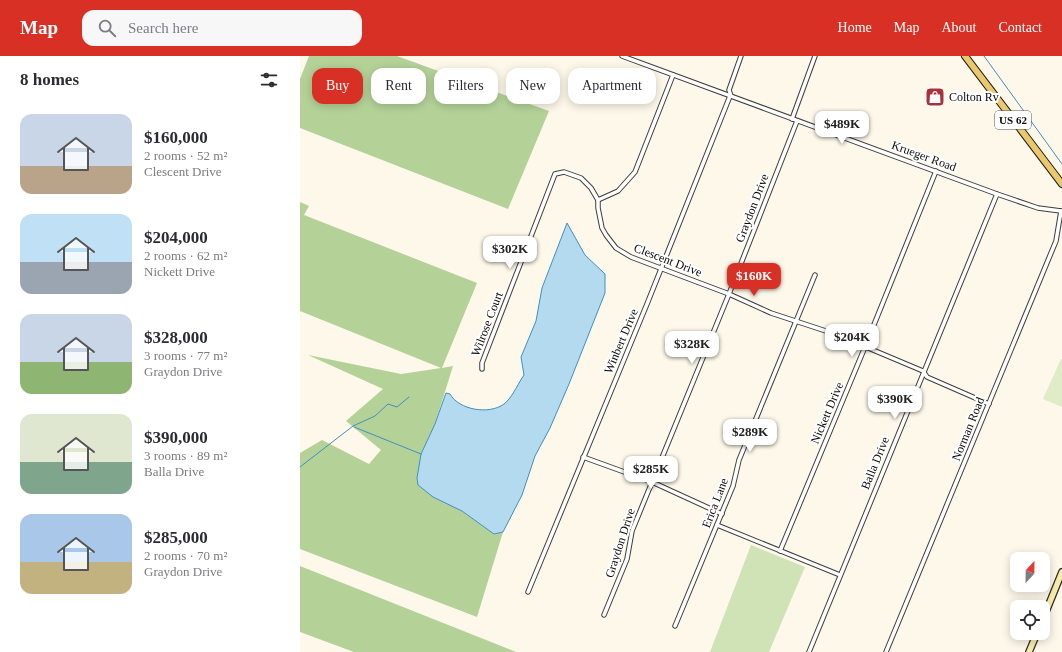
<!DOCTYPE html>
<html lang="en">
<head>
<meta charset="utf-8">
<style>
  body { margin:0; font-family:"Times New Roman",serif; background:#f7f7f7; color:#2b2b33; height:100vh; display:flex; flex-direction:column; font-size:15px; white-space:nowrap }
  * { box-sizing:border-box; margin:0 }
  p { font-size:13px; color:#7c7c81 }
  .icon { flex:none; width:22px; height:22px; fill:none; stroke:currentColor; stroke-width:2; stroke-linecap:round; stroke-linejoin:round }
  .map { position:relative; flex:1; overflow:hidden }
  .sheet { display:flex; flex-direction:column; background:#fff; width:300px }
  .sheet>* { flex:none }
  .banner { position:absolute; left:12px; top:12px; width:380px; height:36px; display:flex; gap:8px }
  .needle { width:26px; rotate:22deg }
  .buttons { position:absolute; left:710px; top:496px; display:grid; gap:8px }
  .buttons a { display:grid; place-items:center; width:40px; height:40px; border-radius:8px; background:#fff; box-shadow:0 2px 10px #0003; font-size:20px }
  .price { position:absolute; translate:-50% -34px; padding:0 9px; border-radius:8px; background:#fff; color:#222; font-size:13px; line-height:26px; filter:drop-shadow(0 1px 2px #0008) }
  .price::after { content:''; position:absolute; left:50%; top:24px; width:12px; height:9px; margin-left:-6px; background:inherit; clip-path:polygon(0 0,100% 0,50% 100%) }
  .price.on { background:#d93025; color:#fff }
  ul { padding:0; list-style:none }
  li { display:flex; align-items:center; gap:12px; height:100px; padding:0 20px }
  li span { display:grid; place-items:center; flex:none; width:112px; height:80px; border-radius:12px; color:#555 }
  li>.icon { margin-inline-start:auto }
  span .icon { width:48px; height:48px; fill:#fffc; stroke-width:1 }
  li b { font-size:17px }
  h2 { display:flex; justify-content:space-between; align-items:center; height:48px; padding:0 20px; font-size:17px }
  .tag { padding:0 14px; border-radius:12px; background:#fff; box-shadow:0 2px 10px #0003; font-size:14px; line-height:36px }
  .tag.on { background:#d93025; color:#fff }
  header { display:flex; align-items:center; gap:24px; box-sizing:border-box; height:56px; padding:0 20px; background:#d93025; color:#fff }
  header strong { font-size:19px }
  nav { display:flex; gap:22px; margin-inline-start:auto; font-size:14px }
  .search { width:280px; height:36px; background:#f7f7f7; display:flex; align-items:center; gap:10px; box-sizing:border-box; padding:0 14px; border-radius:12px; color:#7c7c81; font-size:15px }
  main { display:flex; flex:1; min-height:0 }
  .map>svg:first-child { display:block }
  .green { fill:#cfe3b7 }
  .forest { fill:#b4d298 }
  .pitch { fill:#e0ebc8 }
  .water { fill:#b3daef; stroke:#4190be }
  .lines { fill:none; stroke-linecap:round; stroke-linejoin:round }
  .stream { stroke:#4190be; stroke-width:1 }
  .minor-casing { stroke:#3d3d3d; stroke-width:5.5 }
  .secondary-casing { stroke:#2c2c2c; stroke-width:8 }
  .primary-casing { stroke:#1b1b1b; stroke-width:8 }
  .minor { stroke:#fff; stroke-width:3.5 }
  .secondary { stroke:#f7ecaa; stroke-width:5.5 }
  .primary { stroke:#eac86b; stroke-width:6 }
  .labels { text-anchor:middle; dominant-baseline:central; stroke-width:4; stroke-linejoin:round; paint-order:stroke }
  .shield { fill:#fff; stroke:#545454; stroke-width:1 }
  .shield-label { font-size:11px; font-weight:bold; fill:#0a0a0a }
  .poi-label { font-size:12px; fill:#0a0a0a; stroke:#fff; text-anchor:start }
  .street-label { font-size:12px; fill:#0a0a0a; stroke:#fff }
</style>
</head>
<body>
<header>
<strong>Map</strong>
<div class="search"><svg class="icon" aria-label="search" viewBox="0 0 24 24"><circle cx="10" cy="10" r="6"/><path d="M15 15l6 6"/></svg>Search here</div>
<nav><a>Home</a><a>Map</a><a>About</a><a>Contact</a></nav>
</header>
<main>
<section class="sheet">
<h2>8 homes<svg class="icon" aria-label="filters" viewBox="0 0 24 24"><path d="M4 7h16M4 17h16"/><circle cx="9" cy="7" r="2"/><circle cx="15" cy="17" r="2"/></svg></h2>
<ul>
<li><span style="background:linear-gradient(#c9d6e8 65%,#b9a48a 0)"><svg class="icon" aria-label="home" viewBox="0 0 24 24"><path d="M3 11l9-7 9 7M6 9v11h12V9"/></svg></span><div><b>$160,000</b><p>2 rooms · 52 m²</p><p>Clescent Drive</p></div></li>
<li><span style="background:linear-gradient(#bfe0f5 60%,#9aa5b1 0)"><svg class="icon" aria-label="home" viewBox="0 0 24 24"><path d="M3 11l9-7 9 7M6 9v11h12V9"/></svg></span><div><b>$204,000</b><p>2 rooms · 62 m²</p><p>Nickett Drive</p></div></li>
<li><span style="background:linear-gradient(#c9d6e8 60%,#8fb573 0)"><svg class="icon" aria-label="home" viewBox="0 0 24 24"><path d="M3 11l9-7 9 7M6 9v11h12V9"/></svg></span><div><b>$328,000</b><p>3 rooms · 77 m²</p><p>Graydon Drive</p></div></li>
<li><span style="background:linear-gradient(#dfe7d0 60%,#7fa58c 0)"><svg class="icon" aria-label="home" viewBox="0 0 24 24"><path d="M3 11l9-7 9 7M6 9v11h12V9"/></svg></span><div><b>$390,000</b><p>3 rooms · 89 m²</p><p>Balla Drive</p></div></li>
<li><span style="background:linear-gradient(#a9c7e8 60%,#c2b280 0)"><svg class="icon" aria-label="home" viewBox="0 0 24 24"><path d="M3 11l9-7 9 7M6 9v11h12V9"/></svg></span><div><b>$285,000</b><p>2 rooms · 70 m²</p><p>Graydon Drive</p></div></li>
</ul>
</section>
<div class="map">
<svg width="762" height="596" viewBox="0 0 762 596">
  <rect width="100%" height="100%" fill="#fdf8e9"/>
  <polygon class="green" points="451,489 505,511 469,596 410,596"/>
  <g class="forest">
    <polygon points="9,0 97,0 249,55 208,153 0,72 0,23"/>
    <polygon points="0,146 9,150 4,159 177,227 142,312 153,310 135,368 121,398 118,429 133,440 162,455 194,478 203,476 177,561 0,493 0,397 22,384 69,408 81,394 46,365 83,333 8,299 101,318 141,312 0,255"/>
    <polygon points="0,510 216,596 54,596 0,576"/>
  </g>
  <polygon class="pitch" points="761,303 762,303 762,351 743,343"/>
  <path class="water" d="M267 167 285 199 305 218V237L269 328 250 372 235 400 222 439 203 476 194 478 162 455 133 441 118 429 117 422 121 398 135 368 146 337 150 338C159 354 189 359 204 348 211 343 217 330 222 322L224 319 221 301 236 265 242 232Z"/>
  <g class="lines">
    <g class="stream">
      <polyline points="684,0 762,108"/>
      <polyline points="54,371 121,398"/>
      <polyline points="0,411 53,370 75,360 88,348 97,351 109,341"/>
    </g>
    <g class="minor-casing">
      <g id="minor">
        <polyline points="322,0 697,138 738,152 761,155"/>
        <polyline points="431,40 429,34 441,0"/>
        <polyline points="492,63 515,0"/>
        <polyline points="298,144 318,135 335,116 373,19"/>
        <polyline points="182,313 182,307 255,118 264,116 281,122 291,132 298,144 298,152 302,172 306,179 316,192 331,201 429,238 471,257 535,278 623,315 627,321 689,348"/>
        <polyline points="283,401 352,426 422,458"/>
        <polyline points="417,469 540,519"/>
        <polyline points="480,495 565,291 636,115"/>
        <polyline points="228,536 347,248 430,40"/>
        <polyline points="304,559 327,503 332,475 429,238 497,65"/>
        <polyline points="375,570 433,430 439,404 515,219"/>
        <polyline points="509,596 697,138"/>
        <polyline points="586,596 756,185 761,155"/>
      </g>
    </g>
    <g class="secondary-casing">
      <g id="secondary">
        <polyline points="743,563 762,516"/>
        <polyline points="729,596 737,577"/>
      </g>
    </g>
    <g class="primary-casing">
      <polyline id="primary" points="665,0 762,128"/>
    </g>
    <use href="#minor" class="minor"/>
    <use href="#secondary" class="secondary"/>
    <use href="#primary" class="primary"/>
  </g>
  <defs>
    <g id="shop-square" transform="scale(1)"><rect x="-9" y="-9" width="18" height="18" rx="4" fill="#aa313a" stroke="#fff"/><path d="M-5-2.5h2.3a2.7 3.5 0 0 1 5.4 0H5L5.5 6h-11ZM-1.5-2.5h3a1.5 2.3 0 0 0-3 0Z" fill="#fff"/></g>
  </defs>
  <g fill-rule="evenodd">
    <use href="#shop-square" x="635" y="41"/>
  </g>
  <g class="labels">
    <rect class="shield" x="695" y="55" width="36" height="18" rx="3"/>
    <g class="shield-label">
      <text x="713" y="64">US 62</text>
    </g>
    <g class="poi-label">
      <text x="649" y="41">Colton Rv</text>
    </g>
    <g class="street-label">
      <text transform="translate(624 100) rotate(20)">Krueger Road</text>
      <text transform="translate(452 152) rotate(-69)">Graydon Drive</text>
      <text transform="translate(368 204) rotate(21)">Clescent Drive</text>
      <text transform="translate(187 268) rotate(-69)">Wilrose Court</text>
      <text transform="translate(321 285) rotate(-67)">Winbert Drive</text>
      <text transform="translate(527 357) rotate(-67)">Nickett Drive</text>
      <text transform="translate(668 373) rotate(-68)">Norman Road</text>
      <text transform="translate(575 407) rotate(-68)">Balla Drive</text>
      <text transform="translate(415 447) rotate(-69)">Erica Lane</text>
      <text transform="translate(320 487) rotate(-72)">Graydon Drive</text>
    </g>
  </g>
</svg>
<div class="buttons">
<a><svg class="needle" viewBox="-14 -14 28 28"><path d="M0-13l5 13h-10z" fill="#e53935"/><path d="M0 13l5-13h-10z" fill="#7c7c81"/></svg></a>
<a><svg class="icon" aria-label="locate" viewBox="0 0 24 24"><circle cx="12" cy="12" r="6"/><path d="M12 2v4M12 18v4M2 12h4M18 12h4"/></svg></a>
</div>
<b class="price" style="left:542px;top:89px">$489K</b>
<b class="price" style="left:210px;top:214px">$302K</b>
<b class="price on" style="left:454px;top:241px">$160K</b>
<b class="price" style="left:552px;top:302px">$204K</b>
<b class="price" style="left:392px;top:309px">$328K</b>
<b class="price" style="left:595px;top:364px">$390K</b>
<b class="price" style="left:450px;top:397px">$289K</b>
<b class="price" style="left:351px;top:434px">$285K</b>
<div class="banner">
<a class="tag on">Buy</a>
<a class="tag">Rent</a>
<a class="tag">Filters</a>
<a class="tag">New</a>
<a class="tag">Apartment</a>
</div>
</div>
</main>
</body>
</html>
